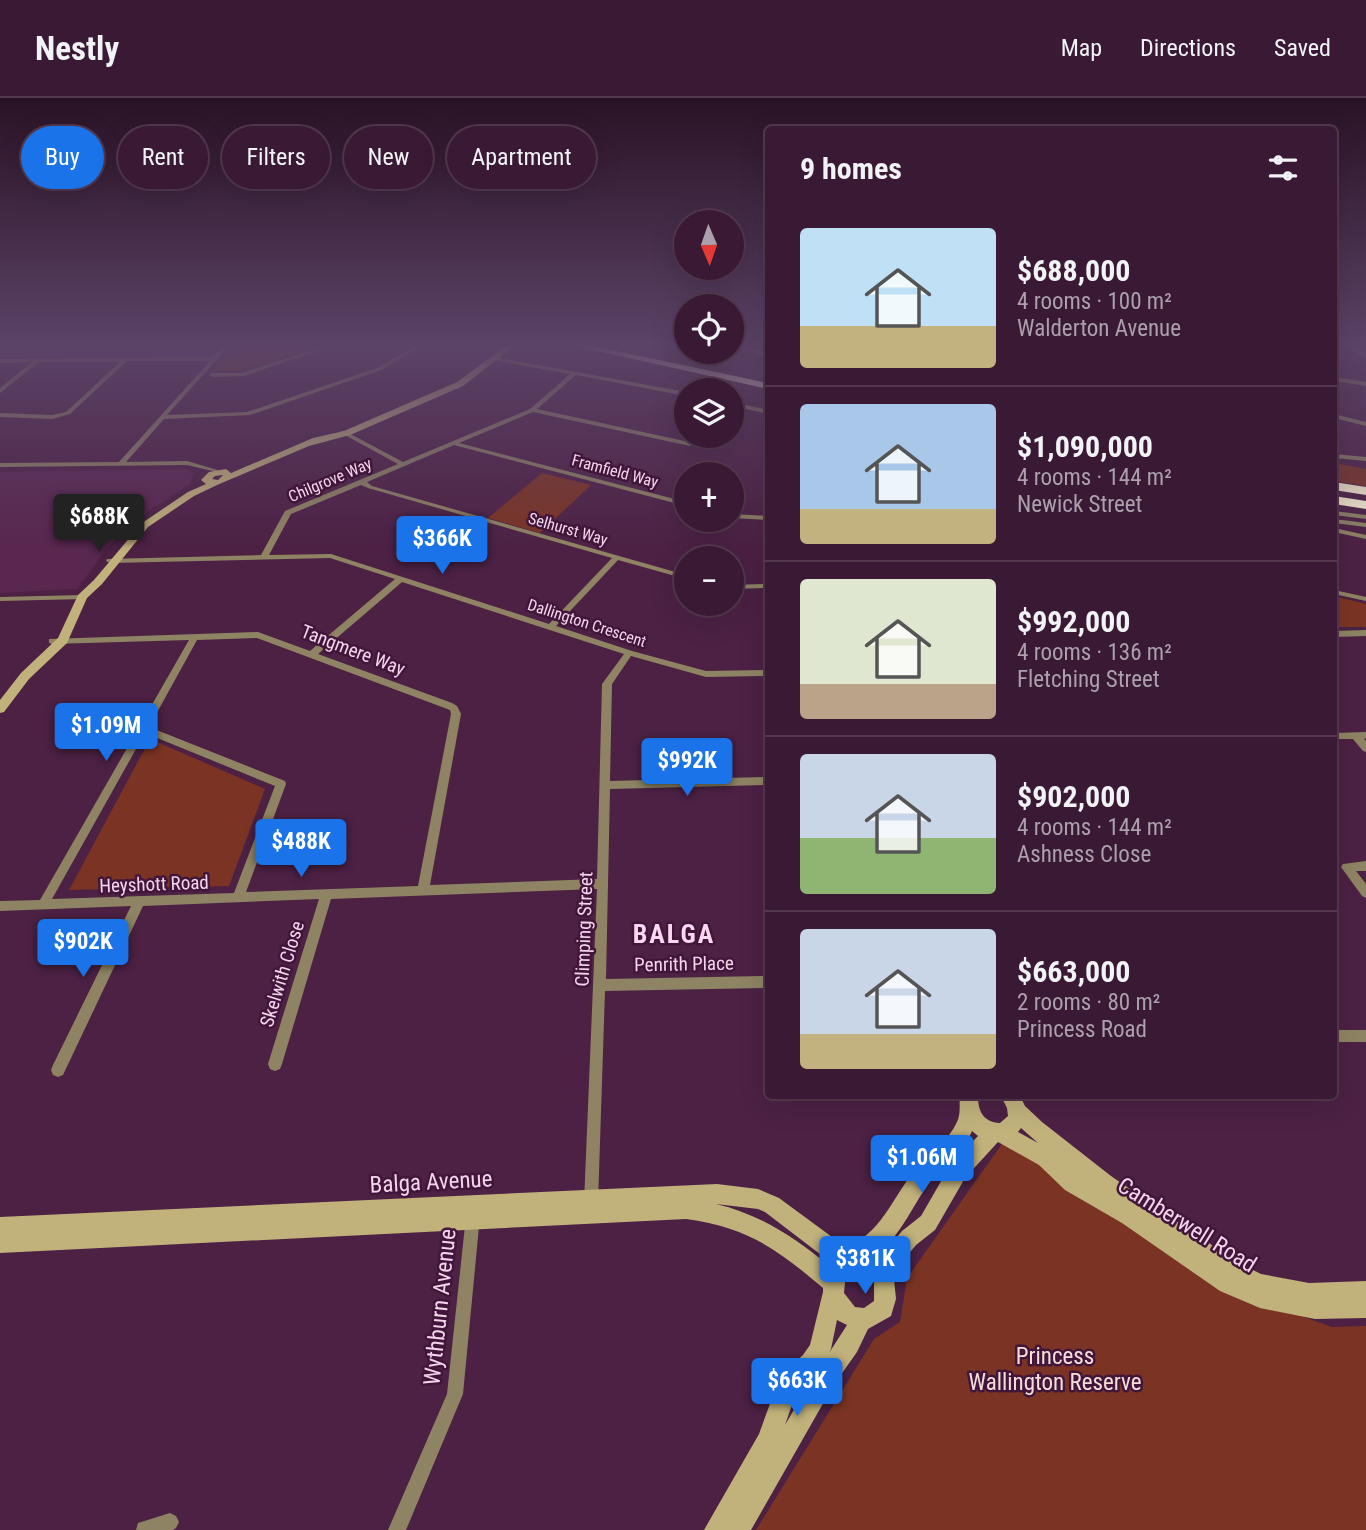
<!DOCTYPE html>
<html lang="en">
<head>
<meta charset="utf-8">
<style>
  body { margin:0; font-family:"Roboto Condensed",sans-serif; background:#44263f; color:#f1f3f6; height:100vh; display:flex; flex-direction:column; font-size:26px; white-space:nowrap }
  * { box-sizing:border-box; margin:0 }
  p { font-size:23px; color:#aba0ac }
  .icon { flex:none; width:38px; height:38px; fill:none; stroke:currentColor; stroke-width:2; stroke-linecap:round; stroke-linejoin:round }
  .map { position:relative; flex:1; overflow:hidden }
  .sheet { position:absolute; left:765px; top:28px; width:572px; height:973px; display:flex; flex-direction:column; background:#391933; border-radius:7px; box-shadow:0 7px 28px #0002,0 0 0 2px #53384e }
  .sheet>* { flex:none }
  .guide { position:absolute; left:21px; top:28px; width:639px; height:63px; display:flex; gap:14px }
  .needle { width:46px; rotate:178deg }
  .controls { position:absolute; left:674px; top:112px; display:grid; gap:14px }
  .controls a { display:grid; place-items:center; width:70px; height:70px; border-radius:50%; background:#391933; box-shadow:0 7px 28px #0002,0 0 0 2px #53384e; font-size:35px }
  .price { position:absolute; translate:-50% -60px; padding:0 16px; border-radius:7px; background:#1a73e8; color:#fff; font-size:23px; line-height:46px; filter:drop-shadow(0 2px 4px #0008) }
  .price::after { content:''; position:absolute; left:50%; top:42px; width:21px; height:16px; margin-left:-10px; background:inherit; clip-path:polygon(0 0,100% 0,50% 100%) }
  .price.active { background:#222; color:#fff }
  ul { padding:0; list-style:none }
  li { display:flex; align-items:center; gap:21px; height:175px; padding:0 35px }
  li+li { border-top:2px solid #53384e }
  li span { display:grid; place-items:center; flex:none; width:196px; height:140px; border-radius:7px; color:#555 }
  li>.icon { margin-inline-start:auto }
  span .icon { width:84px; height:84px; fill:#fffc; stroke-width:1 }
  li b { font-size:30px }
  h2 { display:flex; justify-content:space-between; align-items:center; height:84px; padding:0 35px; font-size:30px }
  .chip { padding:0 24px; border-radius:32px; background:#391933; box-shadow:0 7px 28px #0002,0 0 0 2px #53384e; font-size:24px; line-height:63px }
  .chip.active { background:#1a73e8; color:#fff }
  header { display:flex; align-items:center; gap:42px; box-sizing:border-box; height:98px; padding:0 35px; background:#391933; border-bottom:2px solid #53384e }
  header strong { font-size:33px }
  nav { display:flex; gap:38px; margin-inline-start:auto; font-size:24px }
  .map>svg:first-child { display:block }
  .built { fill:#592750 }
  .green { fill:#7b3423 }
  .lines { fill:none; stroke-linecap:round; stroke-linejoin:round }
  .street { fill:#8e8463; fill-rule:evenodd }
  .secondary { fill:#c1b27c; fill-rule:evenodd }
  .highway { fill:#fef6d5; fill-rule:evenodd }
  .labels { text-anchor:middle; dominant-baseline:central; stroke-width:5; stroke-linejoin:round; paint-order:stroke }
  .far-street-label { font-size:16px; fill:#f3d6ec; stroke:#41163a }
  .street-label { font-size:19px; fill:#f3d6ec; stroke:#41163a }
  .near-street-label { font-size:23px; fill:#f3d6ec; stroke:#41163a }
  .near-park-label { font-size:23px; fill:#f6ded8; stroke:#41163a }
  .district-label { font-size:26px; font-weight:bold; letter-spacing:2px; fill:#fad8f1; stroke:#41163a }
</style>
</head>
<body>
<header>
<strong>Nestly</strong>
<nav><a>Map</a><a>Directions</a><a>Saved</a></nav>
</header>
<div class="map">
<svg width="1366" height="1432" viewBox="0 0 1366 1432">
  <rect width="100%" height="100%" fill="#4c2144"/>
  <polygon class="built" points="184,371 194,374 190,386 140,419 107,450 77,491 0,495 0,374"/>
  <g class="green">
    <polygon points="235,248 320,248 241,273 212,273"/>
    <polygon points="1334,365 1366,371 1366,388 1334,383"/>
    <polygon points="542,375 591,387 540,435 488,420"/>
    <polygon points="1334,498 1366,506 1366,529 1334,529"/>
    <polygon points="150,641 265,691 229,788 69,792"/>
    <polygon points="1009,1036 1213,1187 1332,1229 1366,1228 1366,1432 756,1432 874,1241 900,1224 907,1180"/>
  </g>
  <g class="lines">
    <g class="street">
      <polygon points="223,248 229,248 167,317 247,314 377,270 416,248 422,248 381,272 250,317 164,321 126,364 187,363 221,373 221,375 187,367 0,369 0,365 119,364 210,263 127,263 70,316 52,321 0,319 0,315 52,317 66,314 120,264 39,264 0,295 0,290 32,264 0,265 0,261 213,259"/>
      <polygon points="325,248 332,248 244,278 212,279 209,277 212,275 241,275"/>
      <polygon points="489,248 499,248 510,251 507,253"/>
      <polygon points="732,248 768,253 768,257 732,250"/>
      <polygon points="1345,248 1351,248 1366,256 1366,260"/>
      <path d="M495 259 686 294V298L576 277 537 311 689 344 695 338H701L690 348 533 314 459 345 686 404V408L454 347 367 384 372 388 686 477V481L618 462 556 528 632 553 706 573 768 572V578L706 579 631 558 612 586 610 683 768 679V687L610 691 606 881 768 878V890L605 893 598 1105 596 1110 591 1112 586 1110 584 1105 597 791 331 801 282 966 280 971 275 973 270 971 268 966 319 801 143 808 63 977 58 979 53 977 51 972 53 967 131 808 0 813V803L40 802 189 542 52 546 49 545V541L258 534 310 553 395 481 330 460 110 465 106 463 107 461 261 457 285 413 398 366 341 335V333H345L403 364 530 311 570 276 493 262 492 261ZM361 387 368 390 612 460 549 526 331 456 269 457 291 416ZM402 484 624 556 602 586 597 781 430 787 461 616 457 608 452 605 318 556ZM257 540 450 612 451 616 418 788 246 794 286 686 285 683 149 629 197 542ZM145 635 275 688 234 795 52 801Z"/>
      <polygon points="1334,279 1366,284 1366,288 1334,283"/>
      <polygon points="732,304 768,312 768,316 732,308"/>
      <polygon points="1334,316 1366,324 1366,328 1334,320"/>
      <polygon points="1334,356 1366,359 1366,363 1334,360"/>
      <polygon points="1334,413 1366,417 1366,421 1334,417"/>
      <polygon points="732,416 768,418 768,422 732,420"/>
      <polygon points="1334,421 1366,425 1366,429 1334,425"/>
      <polygon points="1334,430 1366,437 1366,441 1334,434"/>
      <polygon points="768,486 768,490 732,491 732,487"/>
      <polygon points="1334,492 1366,499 1366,503 1334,496"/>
      <polygon points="82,497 85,497 85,501 0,503 0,499"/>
      <polygon points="1366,532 1366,538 1334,539 1334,533"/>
      <polygon points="1366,634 1366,640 1364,641 1366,643 1366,654 1363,653 1353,641 1334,641 1334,635"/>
      <polygon points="1366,763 1366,773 1356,773 1366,786 1366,800 1362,798 1341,769 1343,766"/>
      <rect x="1334" y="932" width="32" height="12"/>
      <polygon points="473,1111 478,1113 480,1118 463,1296 406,1432 388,1432 447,1296 466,1118 468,1113"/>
      <polygon points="170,1415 176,1418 179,1424 176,1430 173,1432 136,1432 138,1425"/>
    </g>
    <g class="secondary">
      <path d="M506 248H514L463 288 350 337 309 348 217 387 194 398 148 429 102 486 87 500 67 545 29 581 4 614 0 615V602L21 575 58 540 78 497 94 482 142 425 188 394 206 386 201 382 209 374 226 371 231 375 313 340 344 333 457 284ZM223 377 218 382 212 381 215 378Z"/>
      <path d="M960 998H978C978 1013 983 1024 1000 1025L1008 1018 1007 1010 1001 998H1020L1025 1008 1042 1024 1111 1078 1235 1163 1261 1176 1309 1185 1366 1183V1220L1315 1221 1260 1210 1220 1193 1122 1125 1065 1092 1039 1067 998 1044 965 1080 935 1132 916 1147 902 1164 894 1181 896 1201 891 1218 868 1231 857 1254 833 1288 751 1432H704L759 1336 780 1278 803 1257 810 1247 823 1194V1190C777 1151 747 1129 686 1121L0 1155V1119L717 1086 758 1091 779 1100 847 1150C887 1130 893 1095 921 1065 934 1051 948 1043 957 1024 961 1015 959 1008 960 998ZM1021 1030 1038 1045 1018 1034ZM972 1033 978 1038 951 1066 921 1118 902 1133 888 1150 882 1161 877 1156C903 1136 913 1105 933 1080 949 1061 960 1060 972 1033ZM716 1106 758 1111 765 1114 829 1163 828 1167C794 1139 759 1116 716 1106ZM855 1169 863 1171 874 1184V1203L864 1210 855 1209 844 1195 846 1174ZM837 1222 847 1227 829 1255 831 1251ZM814 1277 785 1327 797 1293Z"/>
    </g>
    <g class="highway">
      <polygon points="575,248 593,248 768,285 768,291"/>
      <polygon points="1334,384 1366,389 1366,397 1334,392"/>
      <polygon points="1334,398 1366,403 1366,411 1334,406"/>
    </g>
  </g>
  <linearGradient id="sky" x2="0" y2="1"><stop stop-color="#2a1225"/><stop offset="0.55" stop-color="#5b4367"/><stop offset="1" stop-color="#5b4367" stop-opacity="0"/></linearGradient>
  <rect width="1366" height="448" fill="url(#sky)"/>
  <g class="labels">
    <g class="far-street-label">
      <text transform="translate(615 373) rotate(15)">Framfield Way</text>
      <text transform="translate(330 382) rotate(-23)">Chilgrove Way</text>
      <text transform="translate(568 431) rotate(16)">Selhurst Way</text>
      <text transform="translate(587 525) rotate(18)">Dallington Crescent</text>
    </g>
    <g class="street-label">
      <text transform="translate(353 552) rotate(21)">Tangmere Way</text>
      <text transform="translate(154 786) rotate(-2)">Heyshott Road</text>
      <text transform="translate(584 831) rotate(-88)">Climping Street</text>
      <text transform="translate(684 866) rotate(-1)">Penrith Place</text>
      <text transform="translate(282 876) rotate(-73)">Skelwith Close</text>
    </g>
    <g class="near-street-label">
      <text transform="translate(431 1084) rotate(-3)">Balga Avenue</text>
      <text transform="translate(1187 1127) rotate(32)">Camberwell Road</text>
      <text transform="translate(440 1209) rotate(-84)">Wythburn Avenue</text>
    </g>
    <g class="near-park-label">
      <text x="1055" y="1258">Princess<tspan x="1055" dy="26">Wallington Reserve</tspan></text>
    </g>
    <g class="district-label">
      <text x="674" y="836">BALGA</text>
    </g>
  </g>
</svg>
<div class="controls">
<a><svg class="needle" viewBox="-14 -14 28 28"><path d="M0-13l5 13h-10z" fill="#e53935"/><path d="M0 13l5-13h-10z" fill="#aba0ac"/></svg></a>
<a><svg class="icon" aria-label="locate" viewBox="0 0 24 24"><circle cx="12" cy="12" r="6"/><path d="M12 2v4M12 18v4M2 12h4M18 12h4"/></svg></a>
<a><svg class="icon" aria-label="layers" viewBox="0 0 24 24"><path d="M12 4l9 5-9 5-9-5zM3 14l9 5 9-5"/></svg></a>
<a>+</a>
<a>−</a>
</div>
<b class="price active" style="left:99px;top:456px">$688K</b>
<b class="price" style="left:442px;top:478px">$366K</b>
<b class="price" style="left:106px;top:665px">$1.09M</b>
<b class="price" style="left:687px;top:700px">$992K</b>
<b class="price" style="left:301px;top:781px">$488K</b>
<b class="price" style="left:83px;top:881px">$902K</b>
<b class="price" style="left:922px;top:1097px">$1.06M</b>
<b class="price" style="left:865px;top:1198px">$381K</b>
<b class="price" style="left:797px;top:1320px">$663K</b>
<div class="guide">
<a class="chip active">Buy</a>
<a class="chip">Rent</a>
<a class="chip">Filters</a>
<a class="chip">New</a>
<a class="chip">Apartment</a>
</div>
<section class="sheet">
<h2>9 homes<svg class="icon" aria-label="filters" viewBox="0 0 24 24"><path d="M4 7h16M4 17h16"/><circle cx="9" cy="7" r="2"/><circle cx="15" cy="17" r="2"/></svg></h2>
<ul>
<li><span style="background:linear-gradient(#bfe0f5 70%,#c2b280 0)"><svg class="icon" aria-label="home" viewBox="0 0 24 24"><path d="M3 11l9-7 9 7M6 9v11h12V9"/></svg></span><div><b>$688,000</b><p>4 rooms · 100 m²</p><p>Walderton Avenue</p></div></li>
<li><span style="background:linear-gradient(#a9c7e8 75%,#c2b280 0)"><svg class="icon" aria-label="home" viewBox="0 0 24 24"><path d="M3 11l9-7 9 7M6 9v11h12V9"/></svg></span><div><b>$1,090,000</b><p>4 rooms · 144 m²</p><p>Newick Street</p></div></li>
<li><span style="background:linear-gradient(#dfe7d0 75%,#b9a48a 0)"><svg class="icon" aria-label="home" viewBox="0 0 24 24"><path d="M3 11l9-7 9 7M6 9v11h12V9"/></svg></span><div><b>$992,000</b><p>4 rooms · 136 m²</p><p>Fletching Street</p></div></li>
<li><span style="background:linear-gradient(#c9d6e8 60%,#8fb573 0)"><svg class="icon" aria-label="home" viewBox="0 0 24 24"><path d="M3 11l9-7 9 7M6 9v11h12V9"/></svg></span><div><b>$902,000</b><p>4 rooms · 144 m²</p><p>Ashness Close</p></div></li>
<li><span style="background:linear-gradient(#c9d6e8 75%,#c2b280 0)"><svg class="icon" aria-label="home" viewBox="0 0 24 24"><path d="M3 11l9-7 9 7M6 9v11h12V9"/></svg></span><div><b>$663,000</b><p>2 rooms · 80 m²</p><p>Princess Road</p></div></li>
</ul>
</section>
</div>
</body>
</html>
